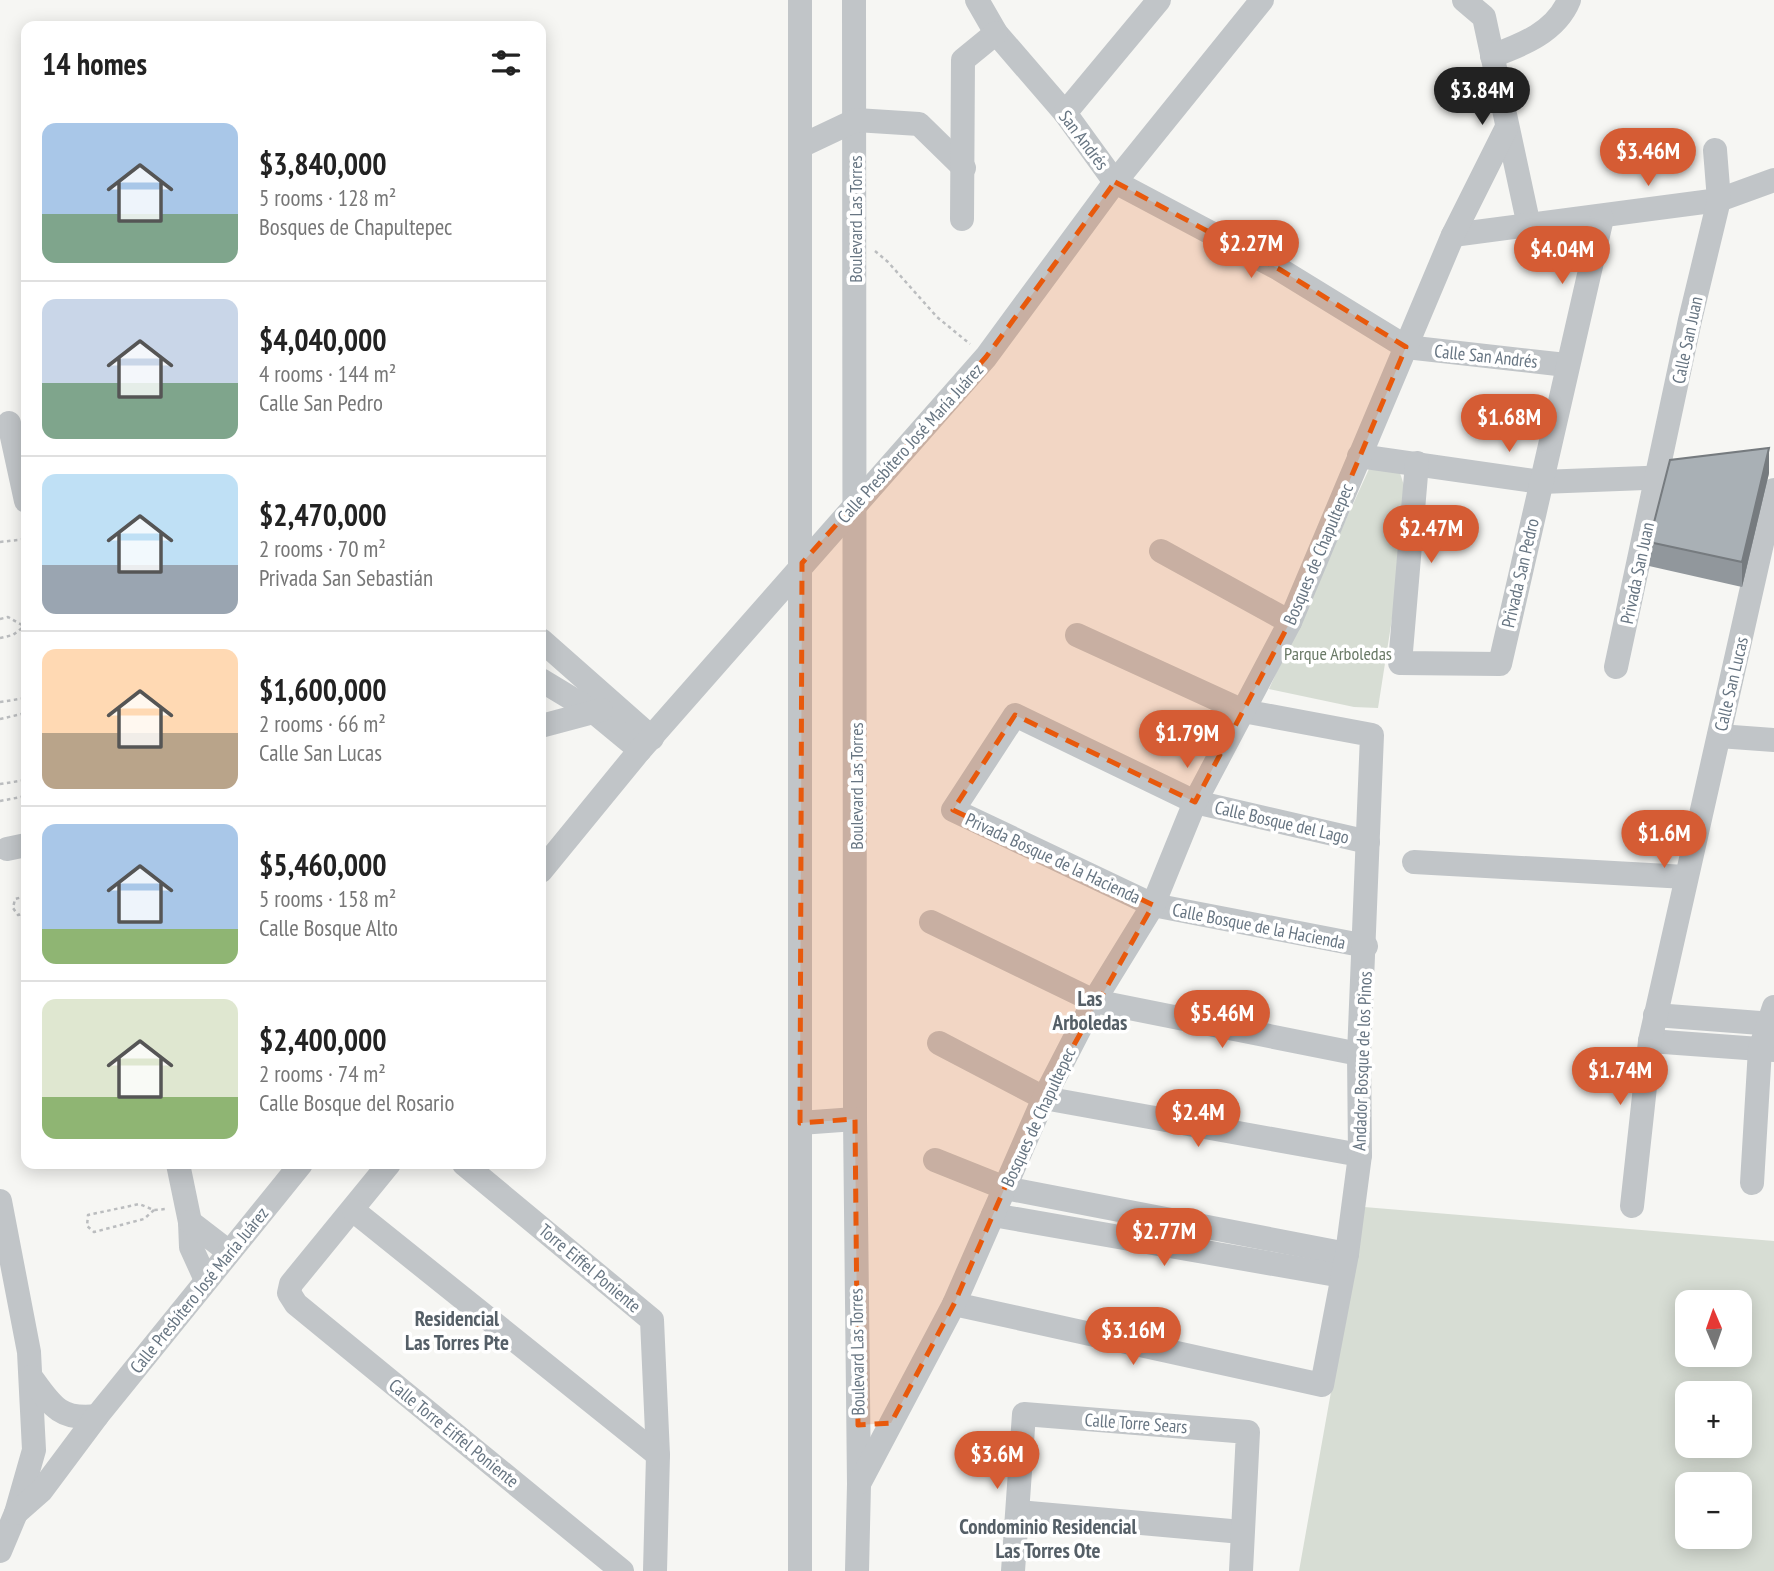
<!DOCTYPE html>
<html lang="en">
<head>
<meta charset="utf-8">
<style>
  body { margin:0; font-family:"PT Sans Narrow",sans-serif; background:#f6f6f6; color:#222; height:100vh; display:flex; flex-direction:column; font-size:26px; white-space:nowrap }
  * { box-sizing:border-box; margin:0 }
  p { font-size:23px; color:#767676 }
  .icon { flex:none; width:38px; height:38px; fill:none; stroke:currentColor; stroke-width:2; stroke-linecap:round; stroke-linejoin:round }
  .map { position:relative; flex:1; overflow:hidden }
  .sheet { position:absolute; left:21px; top:21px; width:525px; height:1148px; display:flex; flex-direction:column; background:#fff; border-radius:14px; box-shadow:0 4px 18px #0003 }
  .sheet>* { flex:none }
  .needle { width:46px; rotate:358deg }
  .fabs { position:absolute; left:1675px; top:1290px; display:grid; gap:14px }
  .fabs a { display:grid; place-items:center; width:77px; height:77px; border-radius:14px; background:#fff; box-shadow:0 4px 18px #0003; font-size:35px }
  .price { position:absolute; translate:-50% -60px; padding:0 16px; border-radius:24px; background:#d55c34; color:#fff; font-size:23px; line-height:46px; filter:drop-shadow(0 2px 4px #0008) }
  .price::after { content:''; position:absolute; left:50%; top:42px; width:21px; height:16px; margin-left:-10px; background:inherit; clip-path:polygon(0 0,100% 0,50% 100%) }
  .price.selected { background:#222; color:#fff }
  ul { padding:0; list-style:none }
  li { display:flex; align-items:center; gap:21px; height:175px; padding:0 21px }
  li+li { border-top:2px solid #e0e0e0 }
  li span { display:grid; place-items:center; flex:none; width:196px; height:140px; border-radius:14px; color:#555 }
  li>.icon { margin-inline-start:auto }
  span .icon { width:84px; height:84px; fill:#fffc; stroke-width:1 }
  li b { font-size:30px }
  h2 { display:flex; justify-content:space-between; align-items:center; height:84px; padding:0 21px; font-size:30px }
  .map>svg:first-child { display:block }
  .green { fill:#d7ddd4; fill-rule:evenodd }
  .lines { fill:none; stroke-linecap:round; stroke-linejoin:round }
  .path { stroke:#bbbdbf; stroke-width:2.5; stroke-dasharray:3.5 3.5; stroke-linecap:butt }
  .minor { stroke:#c1c5c8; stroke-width:24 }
  .wall { fill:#91979c }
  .shaded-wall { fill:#767b7f }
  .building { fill:#a9b0b5; stroke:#767b7f; stroke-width:2 }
  .marked { fill:#e8590c; fill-opacity:0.2; stroke:#e8590c; stroke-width:5; stroke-dasharray:14 9; stroke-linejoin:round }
  .labels { text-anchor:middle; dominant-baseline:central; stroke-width:7; stroke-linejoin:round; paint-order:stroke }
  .street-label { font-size:18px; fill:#677582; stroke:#fff }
  .park-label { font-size:18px; fill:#697966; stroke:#fff }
  .quarter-label { font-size:21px; font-weight:bold; fill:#555f67; stroke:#fff }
</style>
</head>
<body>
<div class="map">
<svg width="1774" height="1571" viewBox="0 0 1774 1571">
  <rect width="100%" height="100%" fill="#f6f6f3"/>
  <g class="green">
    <polygon points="1369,469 1400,473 1410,504 1378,708 1354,707 1269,689"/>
    <path d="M1364 1207 1774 1241V1571H1299ZM1687 1302H1740V1354H1687ZM1687 1393H1740V1446H1687ZM1687 1484H1740V1536H1687Z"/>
  </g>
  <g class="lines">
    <g class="path">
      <polyline points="875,251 888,262 937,317 970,344"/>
      <polyline points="0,542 26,539"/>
      <polyline points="0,619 8,617 22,625"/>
      <polyline points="0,638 13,635 26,625"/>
      <polyline points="0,702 26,698"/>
      <polyline points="0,719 26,713"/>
      <polyline points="0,784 26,780"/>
      <polyline points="0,801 26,796"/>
      <polyline points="26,896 15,899 13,908 18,915 26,913"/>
      <polyline points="154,1210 144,1219 94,1232 87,1226 88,1215 139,1204 154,1210 166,1209"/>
    </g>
    <g class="minor">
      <polyline points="854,0 855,1119 859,1484 857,1571"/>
      <polyline points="977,0 996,33 1065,113 1115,182 1279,269 1406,347 1566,365"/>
      <polyline points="1464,0 1484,17 1529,226"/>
      <path d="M1492 56C1522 45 1556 32 1569 0"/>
      <polyline points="1065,113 1159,0"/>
      <polyline points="801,146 856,120 919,124 964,168"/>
      <polyline points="962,219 963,60 996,33"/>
      <polyline points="1453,235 1719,200 1774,180"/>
      <polyline points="9,423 26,501"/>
      <polyline points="1359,456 1541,482 1671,477"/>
      <polyline points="1417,463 1400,663 1500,664 1602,218"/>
      <polyline points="1161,551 1290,622"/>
      <polyline points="541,640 652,738"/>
      <polyline points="1616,667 1690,320 1719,200 1715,150"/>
      <polyline points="541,680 594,712 640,750"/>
      <polyline points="541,726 601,710"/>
      <polyline points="1719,736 1774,740"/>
      <polyline points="7,849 26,845"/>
      <polyline points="1414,862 1686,877"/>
      <polyline points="541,871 640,750 986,357 1115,182 1262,0"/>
      <polyline points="931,922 1094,1001 1359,1054"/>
      <polyline points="1366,946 1153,905 953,810 1015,715 1195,802 1368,842"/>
      <polyline points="1655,1015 1774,1024"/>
      <polyline points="1650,1041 1774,1050"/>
      <polyline points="939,1043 1044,1098 1360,1155"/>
      <polyline points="800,1123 855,1119"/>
      <polyline points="935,1160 1005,1188 1347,1254"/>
      <polyline points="178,1164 190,1222 191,1247 206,1280"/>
      <polyline points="389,1164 291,1284 289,1293 296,1304 622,1571"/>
      <polyline points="464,1164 652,1320 658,1455 655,1571"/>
      <polyline points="1752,1183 1760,1049 1774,1007"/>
      <polyline points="0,1201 29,1352 34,1450 16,1513 0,1551"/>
      <polyline points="1632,1206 1650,1041 1774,490"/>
      <polyline points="354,1211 658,1455"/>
      <polyline points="993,1215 1342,1276"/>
      <polyline points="190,1222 229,1252"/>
      <polyline points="954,1304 1322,1385 1347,1254 1360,1155 1359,1054 1372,735 1243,711 1077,635"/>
      <path d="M31 1377C51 1405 60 1421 97 1416"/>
      <polyline points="860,1482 954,1304 1044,1098 1094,1001 1153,905 1195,802 1290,622 1453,235 1506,129"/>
      <polyline points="1018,1512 1242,1532"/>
      <polyline points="16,1513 41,1491 97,1416 301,1164"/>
      <polyline points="800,1571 800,0"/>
      <polyline points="1013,1571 1024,1414 1248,1432 1241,1571"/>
    </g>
  </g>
  <polygon class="wall" points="1769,473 1742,587 1649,566 1649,542"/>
  <polygon class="shaded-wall" points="1769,448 1769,473 1742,587 1742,562"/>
  <polygon class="building" points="1769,448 1742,562 1649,542 1670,460"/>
  <path class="marked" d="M1115 182 1279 269 1406 347 1290 622 1195 802 1015 715 953 810 1153 905 1044 1098 954 1304 891 1423 858 1425 855 1119 800 1123 802 563 986 357Z"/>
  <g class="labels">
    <g class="street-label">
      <text transform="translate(1084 140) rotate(53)">San Andrés</text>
      <text transform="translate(855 219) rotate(-90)">Boulevard Las Torres</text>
      <text transform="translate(1687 340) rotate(-78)">Calle San Juan</text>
      <text transform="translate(1486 356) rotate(6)">Calle San Andrés</text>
      <text transform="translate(910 443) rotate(-48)">Calle Presbítero José María Juárez</text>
      <text transform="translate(1318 554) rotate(-67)">Bosques de Chapultepec</text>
      <text transform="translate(1520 573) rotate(-77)">Privada San Pedro</text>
      <text transform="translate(1637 573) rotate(-78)">Privada San Juan</text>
      <text transform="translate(1731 684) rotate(-77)">Calle San Lucas</text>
      <text transform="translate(856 786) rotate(-90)">Boulevard Las Torres</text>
      <text transform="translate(1282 822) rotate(13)">Calle Bosque del Lago</text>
      <text transform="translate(1053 858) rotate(25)">Privada Bosque de la Hacienda</text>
      <text transform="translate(1259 926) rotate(11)">Calle Bosque de la Hacienda</text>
      <text transform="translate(1362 1061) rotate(-88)">Andador Bosque de los Pinos</text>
      <text transform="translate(1038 1117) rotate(-65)">Bosques de Chapultepec</text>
      <text transform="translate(590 1268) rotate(40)">Torre Eiffel Poniente</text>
      <text transform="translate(199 1290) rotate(-51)">Calle Presbítero José María Juárez</text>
      <text transform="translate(857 1352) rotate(-91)">Boulevard Las Torres</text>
      <text transform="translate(1136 1423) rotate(4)">Calle Torre Sears</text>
      <text transform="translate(454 1433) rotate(39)">Calle Torre Eiffel Poniente</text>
    </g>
    <g class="park-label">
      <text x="1338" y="653">Parque Arboledas</text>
    </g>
    <g class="quarter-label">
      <text x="1090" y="998">Las<tspan x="1090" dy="24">Arboledas</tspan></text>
      <text x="457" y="1318">Residencial<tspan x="457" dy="24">Las Torres Pte</tspan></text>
      <text x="1048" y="1526">Condominio Residencial<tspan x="1048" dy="24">Las Torres Ote</tspan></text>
    </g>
  </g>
</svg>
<div class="fabs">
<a><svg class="needle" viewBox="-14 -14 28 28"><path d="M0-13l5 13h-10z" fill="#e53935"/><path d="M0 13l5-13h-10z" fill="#767676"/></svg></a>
<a>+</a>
<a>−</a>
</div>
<b class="price selected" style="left:1482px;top:127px">$3.84M</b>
<b class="price" style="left:1648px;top:188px">$3.46M</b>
<b class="price" style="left:1251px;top:280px">$2.27M</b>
<b class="price" style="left:1562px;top:286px">$4.04M</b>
<b class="price" style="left:1509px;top:454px">$1.68M</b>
<b class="price" style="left:1431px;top:565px">$2.47M</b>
<b class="price" style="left:1187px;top:770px">$1.79M</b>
<b class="price" style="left:1664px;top:870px">$1.6M</b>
<b class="price" style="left:1222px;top:1050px">$5.46M</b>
<b class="price" style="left:1620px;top:1107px">$1.74M</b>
<b class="price" style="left:1198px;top:1149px">$2.4M</b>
<b class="price" style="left:1164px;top:1268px">$2.77M</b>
<b class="price" style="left:1133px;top:1367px">$3.16M</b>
<b class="price" style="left:997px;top:1491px">$3.6M</b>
<section class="sheet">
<h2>14 homes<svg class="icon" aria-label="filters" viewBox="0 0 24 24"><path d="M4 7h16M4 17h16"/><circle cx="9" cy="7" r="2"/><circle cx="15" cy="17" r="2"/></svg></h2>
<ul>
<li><span style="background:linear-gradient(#a9c7e8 65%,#7fa58c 0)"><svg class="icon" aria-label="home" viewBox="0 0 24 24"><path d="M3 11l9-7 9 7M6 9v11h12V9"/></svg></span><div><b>$3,840,000</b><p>5 rooms · 128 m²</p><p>Bosques de Chapultepec</p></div></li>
<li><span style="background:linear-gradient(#c9d6e8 60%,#7fa58c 0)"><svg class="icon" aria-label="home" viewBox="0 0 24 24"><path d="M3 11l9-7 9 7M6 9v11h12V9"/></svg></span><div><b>$4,040,000</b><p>4 rooms · 144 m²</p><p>Calle San Pedro</p></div></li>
<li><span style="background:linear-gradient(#bfe0f5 65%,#9aa5b1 0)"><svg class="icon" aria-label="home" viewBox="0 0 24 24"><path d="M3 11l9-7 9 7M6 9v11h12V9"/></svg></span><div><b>$2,470,000</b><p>2 rooms · 70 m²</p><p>Privada San Sebastián</p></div></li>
<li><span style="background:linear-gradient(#ffd9b3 60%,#b9a48a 0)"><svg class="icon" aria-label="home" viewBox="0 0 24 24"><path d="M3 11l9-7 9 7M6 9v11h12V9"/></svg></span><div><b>$1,600,000</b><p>2 rooms · 66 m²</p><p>Calle San Lucas</p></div></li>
<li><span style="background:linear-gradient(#a9c7e8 75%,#8fb573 0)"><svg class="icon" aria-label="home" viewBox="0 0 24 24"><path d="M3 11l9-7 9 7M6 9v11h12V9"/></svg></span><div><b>$5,460,000</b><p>5 rooms · 158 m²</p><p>Calle Bosque Alto</p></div></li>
<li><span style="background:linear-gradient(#dfe7d0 70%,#8fb573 0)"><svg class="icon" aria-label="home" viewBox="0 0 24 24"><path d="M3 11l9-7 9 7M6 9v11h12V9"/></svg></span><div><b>$2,400,000</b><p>2 rooms · 74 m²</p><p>Calle Bosque del Rosario</p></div></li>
</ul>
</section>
</div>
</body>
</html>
